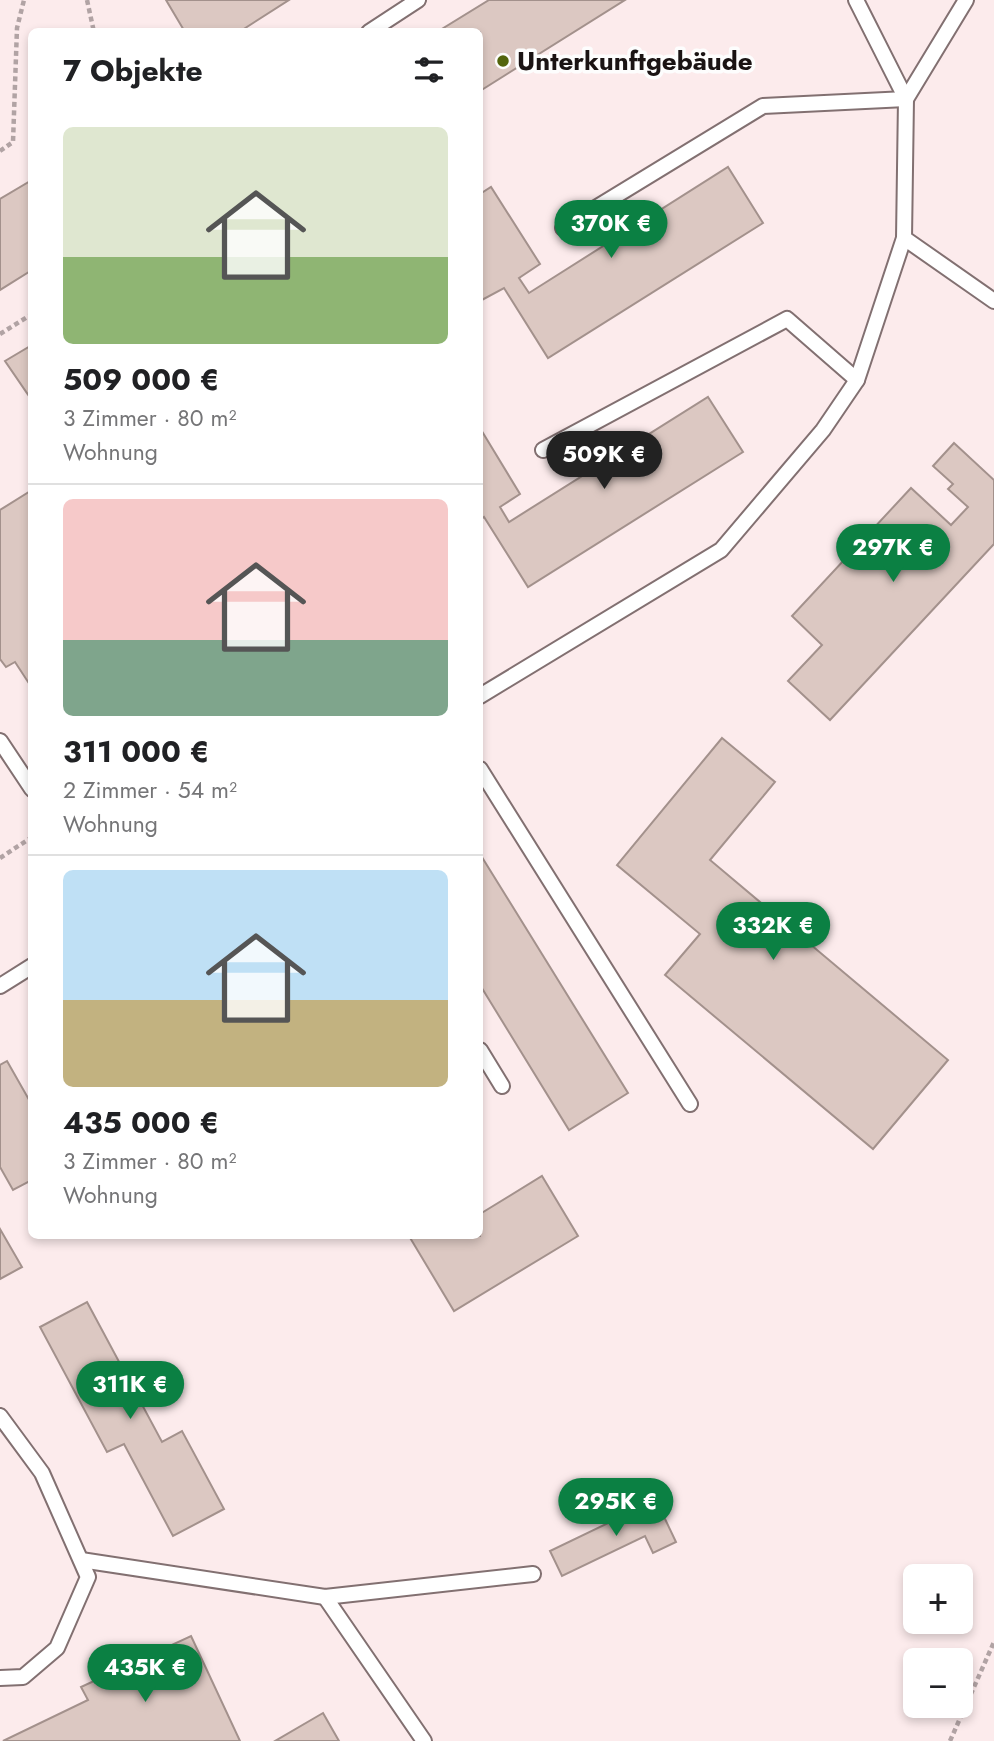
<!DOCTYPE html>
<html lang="de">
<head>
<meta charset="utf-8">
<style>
  body { margin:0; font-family:Jost,sans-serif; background:#f6f6f6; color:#202124; height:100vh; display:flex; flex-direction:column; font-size:26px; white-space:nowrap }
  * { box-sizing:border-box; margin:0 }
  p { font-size:23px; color:#757577 }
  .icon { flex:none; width:38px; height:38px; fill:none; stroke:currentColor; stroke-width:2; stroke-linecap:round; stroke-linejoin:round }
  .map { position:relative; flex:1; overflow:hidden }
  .side { position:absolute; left:28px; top:28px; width:455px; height:1211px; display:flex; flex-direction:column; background:#fff; border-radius:10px; box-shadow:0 4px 10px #0003 }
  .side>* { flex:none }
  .controls { position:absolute; left:903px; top:1564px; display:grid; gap:14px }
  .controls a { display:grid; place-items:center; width:70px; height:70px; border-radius:10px; background:#fff; box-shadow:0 4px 10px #0003; font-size:35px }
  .price { position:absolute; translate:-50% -60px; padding:0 16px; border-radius:24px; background:#0b8043; color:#fff; font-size:23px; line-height:46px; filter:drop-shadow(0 2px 4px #0008) }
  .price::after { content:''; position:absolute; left:50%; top:42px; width:21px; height:16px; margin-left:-10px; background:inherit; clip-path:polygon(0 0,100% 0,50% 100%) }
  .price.on { background:#222; color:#fff }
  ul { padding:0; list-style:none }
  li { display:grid; align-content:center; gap:14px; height:371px; padding:0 35px }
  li+li { border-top:2px solid #e0e0e0 }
  li span { display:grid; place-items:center; height:217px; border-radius:10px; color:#555 }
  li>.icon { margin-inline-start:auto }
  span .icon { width:126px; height:126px; fill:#fffc; stroke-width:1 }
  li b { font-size:30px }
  h2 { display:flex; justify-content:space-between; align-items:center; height:84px; padding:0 35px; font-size:30px }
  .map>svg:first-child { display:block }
  .building { fill:#dcc8c2; stroke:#a3918c; stroke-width:2 }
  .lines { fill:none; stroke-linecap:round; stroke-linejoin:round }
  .lane-casing { stroke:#827071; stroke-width:18 }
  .path { stroke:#b1a3a4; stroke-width:4.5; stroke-dasharray:5 3.5; stroke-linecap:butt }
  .lane { stroke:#fff; stroke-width:14 }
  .poi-dot { fill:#52640c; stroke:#fdfdfd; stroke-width:2.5 }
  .labels { text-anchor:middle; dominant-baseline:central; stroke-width:7; stroke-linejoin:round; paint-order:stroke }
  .poi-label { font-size:26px; font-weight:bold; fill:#1a1313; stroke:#fdfdfd; text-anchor:start }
</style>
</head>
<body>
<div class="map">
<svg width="994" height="1741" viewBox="0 0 994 1741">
  <rect width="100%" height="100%" fill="#fcebec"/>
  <g class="building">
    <polygon points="166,0 289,0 239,32 185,32"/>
    <polygon points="489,0 625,0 480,91 480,32 437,32"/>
    <polygon points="728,167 763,223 548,358 504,288 480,301 480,194 491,187 540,264 519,278 529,293"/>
    <polygon points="32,180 32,270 0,290 0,199"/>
    <polygon points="32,345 32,394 29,396 5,361"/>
    <polygon points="708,397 743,452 528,587 484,517 480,520 480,428 520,494 500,507 509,522"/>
    <polygon points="954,443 994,480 994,544 830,720 788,681 822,645 792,616 911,488 951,525 968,507 948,489 953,484 933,466"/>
    <polygon points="32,490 32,688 15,662 6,667 0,659 0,510"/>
    <polygon points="722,738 775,782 710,860 948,1060 873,1149 665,975 700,934 617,865"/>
    <polygon points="480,854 628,1093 569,1130 480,985"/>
    <polygon points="7,1061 32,1105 32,1180 13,1190 0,1167 0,1065"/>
    <polygon points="542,1176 578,1236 454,1311 409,1236 480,1236 480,1214"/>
    <polygon points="0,1229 22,1267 0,1279"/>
    <polygon points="87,1302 162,1442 182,1431 224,1509 173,1536 124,1444 107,1452 40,1327"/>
    <polygon points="656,1500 676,1542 653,1553 645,1536 562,1576 550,1551"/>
    <polygon points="191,1636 240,1741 3,1741 88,1700 81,1687"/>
    <polygon points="323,1713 339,1741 275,1741"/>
  </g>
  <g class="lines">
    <g class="lane-casing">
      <g id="lane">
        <polyline points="369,32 418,0"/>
        <polyline points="563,228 763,106 906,99 966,0"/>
        <polyline points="904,238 994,301"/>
        <polyline points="543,450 787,319 857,380"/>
        <polyline points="480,696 721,550 823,430 857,380 904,238 906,99 856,0"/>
        <polyline points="0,741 32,789"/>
        <polyline points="480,769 690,1104"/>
        <polyline points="0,986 32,966"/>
        <polyline points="480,1050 502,1086"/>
        <polyline points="0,1416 42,1473 88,1577 57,1648 23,1677 0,1678"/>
        <polyline points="81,1560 325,1597 533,1574"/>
        <polyline points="325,1597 424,1741"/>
      </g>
    </g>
    <g class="path">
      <polyline points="87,0 94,32"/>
      <polyline points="0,151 13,142 17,28 24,0"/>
      <polyline points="0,334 32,314"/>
      <polyline points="0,858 32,837"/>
      <polyline points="950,1741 994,1642"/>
    </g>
    <use href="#lane" class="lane"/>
  </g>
  <circle class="poi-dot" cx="503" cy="61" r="7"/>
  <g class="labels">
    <g class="poi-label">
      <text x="517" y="61">Unterkunftgebäude</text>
    </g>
  </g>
</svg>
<div class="controls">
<a>+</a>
<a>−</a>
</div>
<b class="price" style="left:611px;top:260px">370K €</b>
<b class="price on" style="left:604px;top:491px">509K €</b>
<b class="price" style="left:893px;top:584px">297K €</b>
<b class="price" style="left:773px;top:962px">332K €</b>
<b class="price" style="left:130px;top:1421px">311K €</b>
<b class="price" style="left:616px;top:1538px">295K €</b>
<b class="price" style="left:145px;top:1704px">435K €</b>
<section class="side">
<h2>7 Objekte<svg class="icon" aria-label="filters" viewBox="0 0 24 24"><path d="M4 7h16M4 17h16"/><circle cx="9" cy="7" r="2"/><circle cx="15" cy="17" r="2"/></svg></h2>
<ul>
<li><span style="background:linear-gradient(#dfe7d0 60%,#8fb573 0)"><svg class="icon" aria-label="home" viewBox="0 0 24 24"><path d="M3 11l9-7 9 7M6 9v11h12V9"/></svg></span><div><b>509 000 €</b><p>3 Zimmer · 80 m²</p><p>Wohnung</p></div></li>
<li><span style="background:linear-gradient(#f6c9c9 65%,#7fa58c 0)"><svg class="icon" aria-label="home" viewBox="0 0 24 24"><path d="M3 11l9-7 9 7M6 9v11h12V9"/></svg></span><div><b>311 000 €</b><p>2 Zimmer · 54 m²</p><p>Wohnung</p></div></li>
<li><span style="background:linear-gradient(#bfe0f5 60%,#c2b280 0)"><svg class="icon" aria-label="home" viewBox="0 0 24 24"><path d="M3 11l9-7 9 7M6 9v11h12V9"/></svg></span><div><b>435 000 €</b><p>3 Zimmer · 80 m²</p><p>Wohnung</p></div></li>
</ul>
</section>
</div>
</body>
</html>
